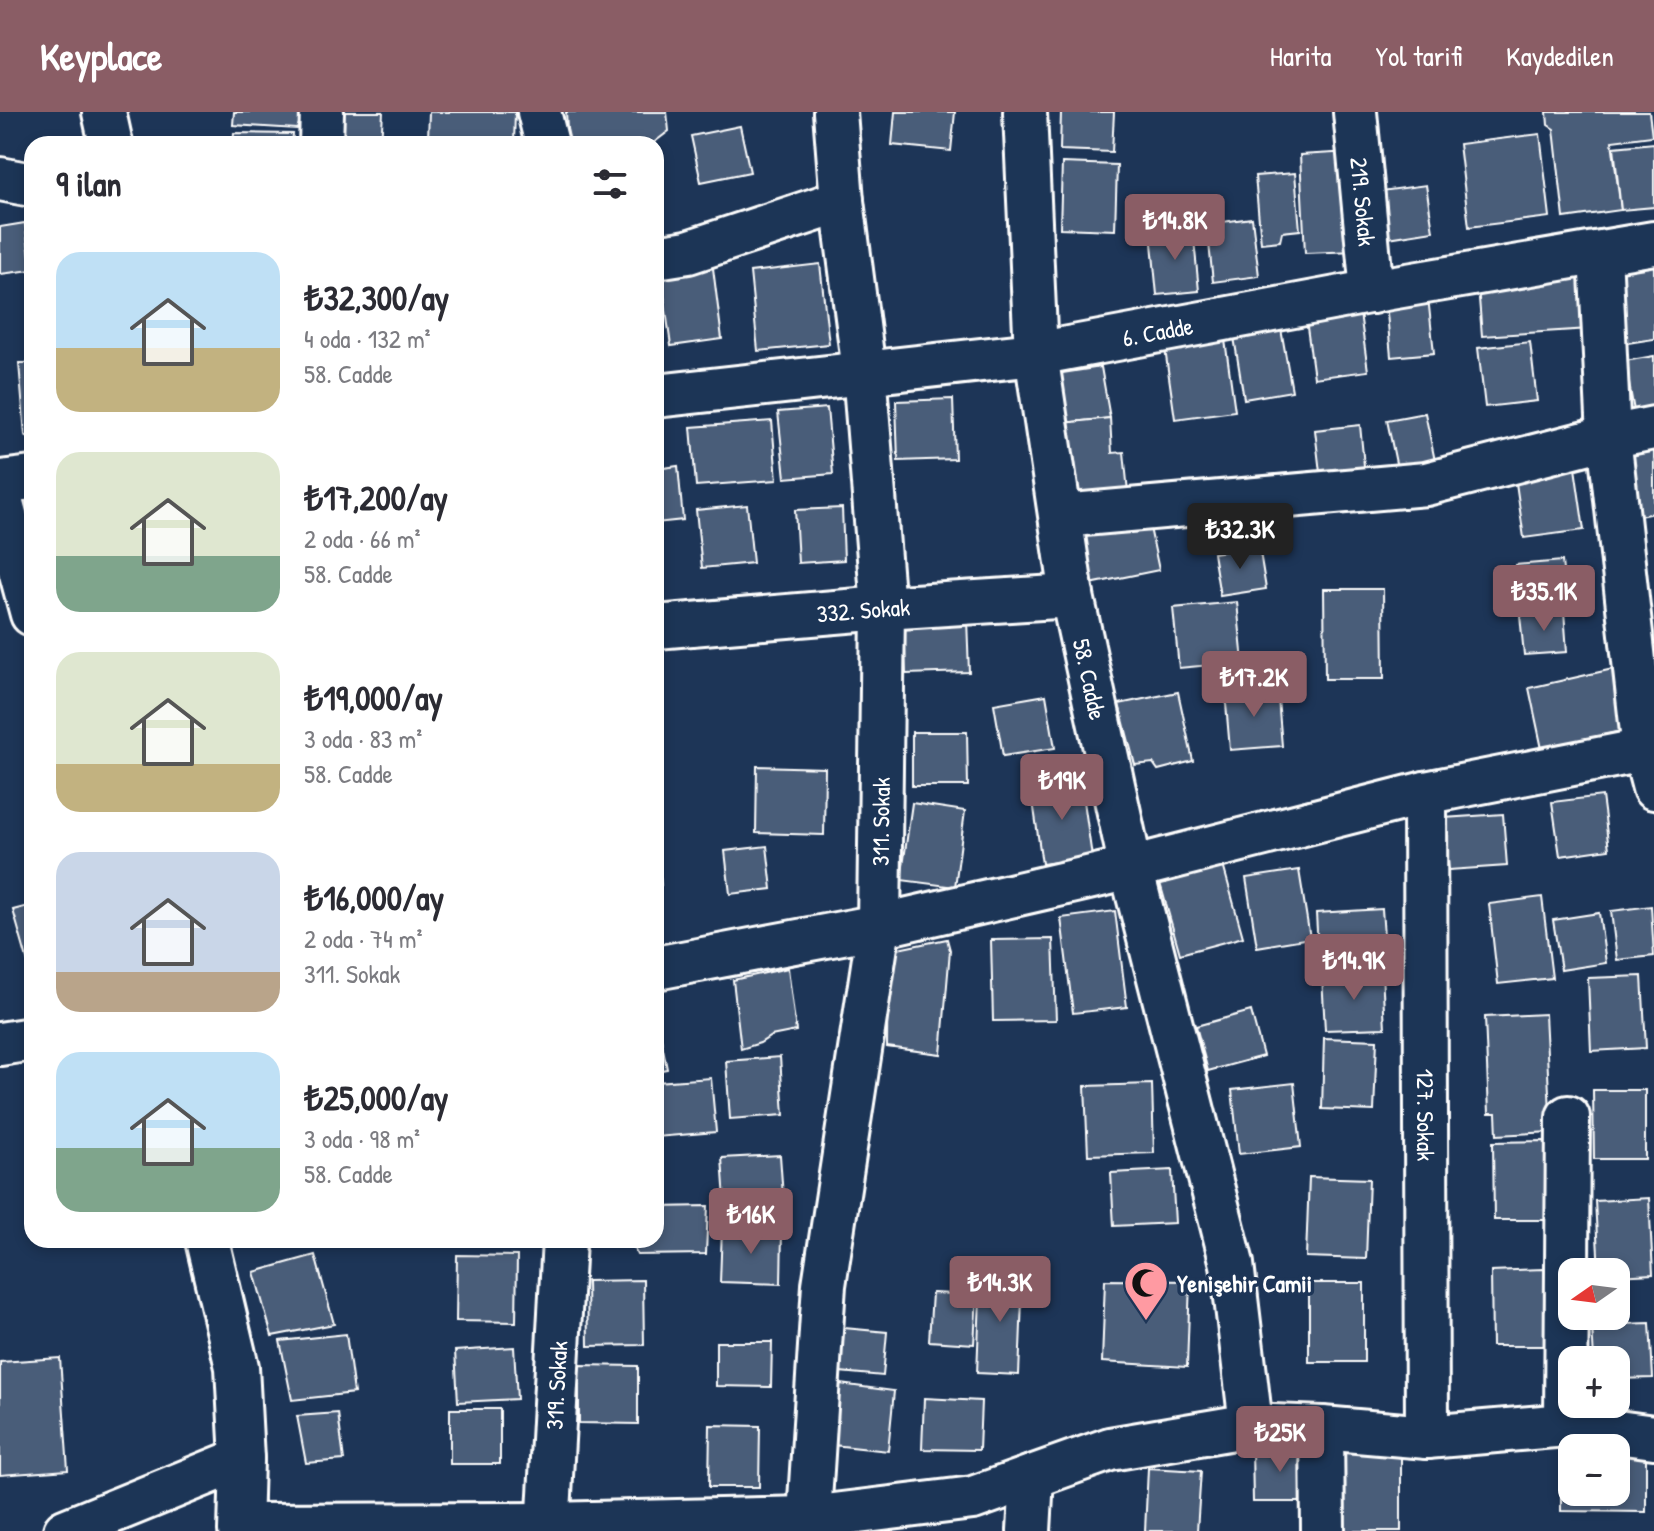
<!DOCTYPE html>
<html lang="tr">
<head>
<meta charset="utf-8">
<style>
  body { margin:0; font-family:"Patrick Hand",sans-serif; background:#f2f2f3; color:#2b2b33; height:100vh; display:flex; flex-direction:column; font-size:30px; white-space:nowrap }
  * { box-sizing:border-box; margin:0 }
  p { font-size:26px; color:#7c7c81 }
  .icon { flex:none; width:44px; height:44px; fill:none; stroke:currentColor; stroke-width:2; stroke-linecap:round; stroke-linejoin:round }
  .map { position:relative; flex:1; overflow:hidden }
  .side { position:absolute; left:24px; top:24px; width:640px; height:1112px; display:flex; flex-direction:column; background:#fff; border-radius:24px; box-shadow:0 4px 12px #0003 }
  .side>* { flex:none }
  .needle { width:52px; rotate:256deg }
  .controls { position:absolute; left:1558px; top:1146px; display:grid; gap:16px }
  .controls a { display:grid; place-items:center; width:72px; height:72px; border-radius:16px; background:#fff; box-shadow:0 4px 12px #0003; font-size:40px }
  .price { position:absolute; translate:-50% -68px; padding:0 18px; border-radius:8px; background:#8a5d65; color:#fff; font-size:26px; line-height:52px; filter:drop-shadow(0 2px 4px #0008) }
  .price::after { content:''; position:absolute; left:50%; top:48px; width:24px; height:18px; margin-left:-12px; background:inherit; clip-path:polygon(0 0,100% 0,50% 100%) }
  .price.active { background:#222; color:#fff }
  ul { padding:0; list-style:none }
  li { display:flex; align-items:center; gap:24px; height:200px; padding:0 32px }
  li span { display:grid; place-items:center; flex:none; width:224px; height:160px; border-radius:24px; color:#555 }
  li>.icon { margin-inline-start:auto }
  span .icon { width:96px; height:96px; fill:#fffc; stroke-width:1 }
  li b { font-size:34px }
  h2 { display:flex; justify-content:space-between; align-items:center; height:96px; padding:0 32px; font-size:34px }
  header { display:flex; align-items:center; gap:48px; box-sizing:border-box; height:112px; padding:0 40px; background:#8a5d65; color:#fff }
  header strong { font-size:38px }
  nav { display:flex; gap:44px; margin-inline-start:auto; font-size:28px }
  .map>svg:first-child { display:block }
  .building { fill:#4a5d79; stroke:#fff; stroke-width:2 }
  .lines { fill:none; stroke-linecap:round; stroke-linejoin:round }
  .minor-casing { stroke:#fff; stroke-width:48 }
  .minor { stroke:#1d3557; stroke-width:42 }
  .labels { text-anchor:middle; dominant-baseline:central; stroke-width:7; stroke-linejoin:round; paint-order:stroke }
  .street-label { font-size:24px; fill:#fff; stroke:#1d3557 }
  .poi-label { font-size:24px; font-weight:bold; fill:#fff; stroke:#1d3557; text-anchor:start }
</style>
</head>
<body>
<header>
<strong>Keyplace</strong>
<nav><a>Harita</a><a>Yol tarifi</a><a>Kaydedilen</a></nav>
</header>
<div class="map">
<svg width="1654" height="1419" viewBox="0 0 1654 1419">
  <rect width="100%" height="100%" fill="#1d3557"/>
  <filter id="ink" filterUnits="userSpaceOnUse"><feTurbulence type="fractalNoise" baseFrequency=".0125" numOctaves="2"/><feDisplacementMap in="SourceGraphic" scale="16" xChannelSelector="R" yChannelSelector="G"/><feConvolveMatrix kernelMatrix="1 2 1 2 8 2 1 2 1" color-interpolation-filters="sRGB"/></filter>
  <g filter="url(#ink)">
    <g class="building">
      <polygon points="234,0 303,0 297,17 233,13"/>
      <polygon points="336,0 383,0 381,32 333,28"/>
      <polygon points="429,0 515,0 514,31 428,27"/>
      <polygon points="566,0 667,0 669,19 652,32 568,32"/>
      <polygon points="895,0 955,0 951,39 892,33"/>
      <polygon points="1061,0 1114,0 1112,40 1060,38"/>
      <polygon points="1547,0 1649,0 1652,24 1612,29 1621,98 1564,106 1554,17 1548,13"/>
      <polygon points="740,14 750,60 701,70 691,24"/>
      <polygon points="234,21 293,22 292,32 233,32"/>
      <polygon points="1540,22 1550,105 1469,115 1459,32"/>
      <polygon points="456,28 514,31 514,32 455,32"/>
      <polygon points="1654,31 1654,95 1621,98 1614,35"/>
      <polygon points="1351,40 1356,139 1305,141 1300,43"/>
      <polygon points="1062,51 1117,53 1115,118 1060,116"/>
      <polygon points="1295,61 1300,118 1282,120 1280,129 1261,131 1255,64"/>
      <polygon points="1426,73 1433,119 1388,126 1381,79"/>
      <polygon points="1252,106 1259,164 1213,170 1207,112"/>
      <polygon points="25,111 32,158 0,162 0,115"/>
      <polygon points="1193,117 1199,179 1157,183 1151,121"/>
      <polygon points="1654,150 1654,227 1627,231 1615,155"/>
      <polygon points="820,152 829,232 758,239 750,160"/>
      <polygon points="713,156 722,227 671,234 661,163"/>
      <polygon points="1583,156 1590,217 1482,224 1478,174"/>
      <polygon points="1428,185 1434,241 1391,245 1386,190"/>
      <polygon points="1360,201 1368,259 1314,266 1306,208"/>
      <polygon points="1281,217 1292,279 1244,287 1234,225"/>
      <polygon points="1225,228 1235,299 1175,307 1165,237"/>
      <polygon points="1530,230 1537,289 1485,295 1478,236"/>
      <polygon points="1654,244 1654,296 1634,299 1625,249"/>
      <polygon points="19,251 32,251 32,327 25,323"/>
      <polygon points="1101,255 1110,306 1063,311 1056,262"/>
      <polygon points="953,287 955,347 898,349 896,289"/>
      <polygon points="827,296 833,362 785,366 778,300"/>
      <polygon points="1425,301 1435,349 1397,356 1387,308"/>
      <polygon points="1110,306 1112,341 1124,340 1128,380 1070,387 1063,311"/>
      <polygon points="772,309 777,368 696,374 691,315"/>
      <polygon points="1360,313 1365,364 1321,369 1315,318"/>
      <polygon points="1654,331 1654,401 1639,404 1629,334"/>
      <polygon points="678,354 683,408 656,411 656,357"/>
      <polygon points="1575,356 1584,418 1524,426 1515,364"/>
      <polygon points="747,393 753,451 702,456 696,398"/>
      <polygon points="842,396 844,448 798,451 795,398"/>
      <polygon points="1148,406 1159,458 1090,472 1079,421"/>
      <polygon points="1259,434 1266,477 1220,484 1213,441"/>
      <polygon points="1562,449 1566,488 1520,493 1516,453"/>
      <polygon points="1324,477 1383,477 1384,567 1325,567"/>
      <polygon points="1237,490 1243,550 1179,556 1173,496"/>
      <polygon points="1564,499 1567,540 1524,543 1520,503"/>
      <polygon points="967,507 969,560 906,562 904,509"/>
      <polygon points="656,552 662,553 659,615 656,615"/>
      <polygon points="1613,557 1626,618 1542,637 1529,576"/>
      <polygon points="1277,575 1282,634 1230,638 1225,580"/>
      <polygon points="1178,580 1193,649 1158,658 1153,651 1135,653 1119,592"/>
      <polygon points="1046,583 1055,636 1003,644 994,592"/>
      <polygon points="912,620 967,620 968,674 912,674"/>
      <polygon points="656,641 660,641 657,701 656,701"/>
      <polygon points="757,654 825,656 824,723 756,721"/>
      <polygon points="1081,668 1092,745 1042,752 1031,675"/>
      <polygon points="1602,684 1609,737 1560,744 1552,690"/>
      <polygon points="912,691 965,699 955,775 901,768"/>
      <polygon points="1503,702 1507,754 1449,758 1444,706"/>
      <polygon points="656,728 661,773 656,773"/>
      <polygon points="767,734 772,777 730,782 725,739"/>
      <polygon points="1223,753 1243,825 1180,842 1160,771"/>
      <polygon points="1299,758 1310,826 1257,835 1246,766"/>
      <polygon points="1542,785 1552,866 1498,872 1489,792"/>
      <polygon points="32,793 32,865 13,798"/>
      <polygon points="1651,794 1654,844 1617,848 1611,799"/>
      <polygon points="1382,797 1386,851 1319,856 1316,801"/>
      <polygon points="1115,799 1127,895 1073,901 1061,806"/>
      <polygon points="1599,801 1606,851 1561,858 1553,808"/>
      <polygon points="947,827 950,838 941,942 887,935 888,839"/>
      <polygon points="1053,827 1056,908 993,909 991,828"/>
      <polygon points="788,856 796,919 771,924 760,931 741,937 733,868"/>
      <polygon points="1382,861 1385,916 1325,918 1322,864"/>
      <polygon points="1642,864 1646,936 1591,939 1588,866"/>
      <polygon points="1251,899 1263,944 1208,959 1196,914"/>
      <polygon points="656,900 667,957 656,959"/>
      <polygon points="1545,902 1551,1020 1497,1023 1496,1001 1489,1001 1485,905"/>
      <polygon points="1324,926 1377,928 1374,999 1322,997"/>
      <polygon points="780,945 784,1003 730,1007 726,949"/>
      <polygon points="711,966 716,1020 656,1025 656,970"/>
      <polygon points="1294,971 1301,1035 1239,1042 1232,978"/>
      <polygon points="1152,972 1154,1041 1088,1043 1085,974"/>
      <polygon points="1593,978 1645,978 1645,1047 1594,1047"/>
      <polygon points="1546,1029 1546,1108 1494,1108 1493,1030"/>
      <polygon points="780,1043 784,1099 726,1103 722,1046"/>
      <polygon points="1172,1058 1175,1111 1114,1114 1111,1061"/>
      <polygon points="1309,1065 1369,1067 1366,1147 1306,1145"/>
      <polygon points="1649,1086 1653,1162 1616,1164 1616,1160 1599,1160 1595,1089"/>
      <polygon points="708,1094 706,1142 637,1143 630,1128 656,1128 656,1095"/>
      <polygon points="722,1116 782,1118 781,1172 720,1170"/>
      <polygon points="315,1143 334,1212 272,1224 254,1160"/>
      <polygon points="457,1143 517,1144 516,1210 456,1209"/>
      <polygon points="1544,1157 1545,1234 1492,1234 1491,1159"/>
      <polygon points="981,1160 1023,1162 1019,1263 977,1261"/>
      <polygon points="643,1168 644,1233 588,1234 587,1169"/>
      <polygon points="1105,1168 1190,1169 1187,1255 1102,1250"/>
      <rect x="1309" y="1171" width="55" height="79"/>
      <polygon points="932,1181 977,1183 974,1232 929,1229"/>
      <polygon points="1650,1211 1653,1266 1616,1267 1616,1248 1594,1248 1592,1213"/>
      <polygon points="844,1216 887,1220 883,1264 840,1260"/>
      <polygon points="346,1222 354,1281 292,1288 280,1229"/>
      <polygon points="716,1230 772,1230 771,1275 716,1274"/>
      <polygon points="514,1235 517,1287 458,1290 455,1239"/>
      <polygon points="60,1246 68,1358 0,1363 0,1250"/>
      <polygon points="579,1253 638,1254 638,1312 579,1311"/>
      <polygon points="840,1272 894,1279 888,1339 833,1333"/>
      <polygon points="924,1286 981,1289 979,1338 922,1337"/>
      <rect x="450" y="1297" width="50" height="55"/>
      <polygon points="338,1301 344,1348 306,1351 297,1304"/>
      <polygon points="710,1313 760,1314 759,1375 709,1375"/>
      <polygon points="1306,1334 1307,1390 1253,1390 1252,1335"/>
      <polygon points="1338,1339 1401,1340 1401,1419 1338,1419"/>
      <polygon points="1561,1341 1572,1341 1572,1380 1616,1380 1616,1341 1646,1341 1646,1400 1561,1399"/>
      <polygon points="1148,1356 1201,1359 1197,1419 1145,1419"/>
    </g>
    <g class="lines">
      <g class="minor-casing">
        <g id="minor">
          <polyline points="104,0 111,32"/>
          <polyline points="539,0 547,32"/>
          <path id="s1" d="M1025 0 1036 242 1072 484 1131 756 1232 1152 1251 1313"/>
          <path id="s2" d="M1355 0 1372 180"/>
          <polyline points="321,32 322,0"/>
          <polyline points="0,67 32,73"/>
          <polyline points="1600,141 1609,325 1644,638 1654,676"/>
          <polyline points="656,145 688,140 842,89"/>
          <path id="s3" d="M656 284 1036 242 1390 176 1654 131"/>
          <polyline points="0,370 32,366"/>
          <polyline points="0,384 32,502"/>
          <polyline points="1061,404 1426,372 1609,325 1654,316"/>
          <path id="s4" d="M656 515 883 496 1072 484"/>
          <path id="s5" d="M1425 681 1427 1325"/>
          <polyline points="656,856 879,814 1131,756 1425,681 1654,636"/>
          <polyline points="0,932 32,927"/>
          <polyline points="207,1128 237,1255 242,1347 240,1419"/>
          <polyline points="1566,1313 1568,1005"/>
          <polyline points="1322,1316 1323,1419"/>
          <polyline points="241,1413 549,1412 809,1406 973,1386 1110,1337 1251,1313 1322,1316 1427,1325 1566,1313 1654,1325"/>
          <polyline points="65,1419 242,1347"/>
          <path id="s6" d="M548 1419 564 1128"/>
          <path id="s7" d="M808 1419 824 1173 879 814 883 496 864 259 842 89 835 0"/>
          <polyline points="1029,1419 1032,1365"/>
        </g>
      </g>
      <use href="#minor" class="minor"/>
    </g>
  </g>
  <defs>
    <g id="mosque-pin" transform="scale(2.3)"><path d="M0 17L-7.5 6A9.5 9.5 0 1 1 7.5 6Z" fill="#ff9aa2" stroke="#1d3557"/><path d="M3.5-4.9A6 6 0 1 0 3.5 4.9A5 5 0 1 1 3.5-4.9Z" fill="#111"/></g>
  </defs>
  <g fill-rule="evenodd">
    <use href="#mosque-pin" x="1146" y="1171"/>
  </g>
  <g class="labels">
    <g class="street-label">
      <text stroke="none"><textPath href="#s2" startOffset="90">219. Sokak</textPath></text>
      <text stroke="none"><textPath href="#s3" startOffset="506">6. Cadde</textPath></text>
      <text stroke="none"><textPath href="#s4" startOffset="208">332. Sokak</textPath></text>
      <text stroke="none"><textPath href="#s1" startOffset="572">58. Cadde</textPath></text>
      <text stroke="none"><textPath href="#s7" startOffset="714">311. Sokak</textPath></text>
      <text stroke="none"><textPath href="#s5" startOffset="322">127. Sokak</textPath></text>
      <text stroke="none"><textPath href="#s6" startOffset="146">319. Sokak</textPath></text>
    </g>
    <g class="poi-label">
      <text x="1177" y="1171">Yenişehir Camii</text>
    </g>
  </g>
</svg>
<div class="controls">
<a><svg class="needle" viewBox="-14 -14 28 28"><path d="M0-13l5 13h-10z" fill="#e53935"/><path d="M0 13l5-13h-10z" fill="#7c7c81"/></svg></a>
<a>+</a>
<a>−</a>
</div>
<b class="price" style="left:1175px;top:150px">₺14.8K</b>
<b class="price active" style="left:1240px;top:459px">₺32.3K</b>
<b class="price" style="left:1544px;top:521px">₺35.1K</b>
<b class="price" style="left:1254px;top:607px">₺17.2K</b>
<b class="price" style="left:1062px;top:710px">₺19K</b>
<b class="price" style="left:1354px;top:890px">₺14.9K</b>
<b class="price" style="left:751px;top:1144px">₺16K</b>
<b class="price" style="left:1000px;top:1212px">₺14.3K</b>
<b class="price" style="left:1280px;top:1362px">₺25K</b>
<section class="side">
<h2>9 ilan<svg class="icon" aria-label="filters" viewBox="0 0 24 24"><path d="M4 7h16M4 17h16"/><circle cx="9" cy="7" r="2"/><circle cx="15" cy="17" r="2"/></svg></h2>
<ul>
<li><span style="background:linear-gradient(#bfe0f5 60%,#c2b280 0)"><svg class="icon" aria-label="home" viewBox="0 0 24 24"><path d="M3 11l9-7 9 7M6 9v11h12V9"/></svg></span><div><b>₺32,300/ay</b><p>4 oda · 132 m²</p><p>58. Cadde</p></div></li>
<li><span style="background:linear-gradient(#dfe7d0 65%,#7fa58c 0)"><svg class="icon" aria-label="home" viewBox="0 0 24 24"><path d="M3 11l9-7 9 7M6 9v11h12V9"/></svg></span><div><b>₺17,200/ay</b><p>2 oda · 66 m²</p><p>58. Cadde</p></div></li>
<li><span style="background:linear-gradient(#dfe7d0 70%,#c2b280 0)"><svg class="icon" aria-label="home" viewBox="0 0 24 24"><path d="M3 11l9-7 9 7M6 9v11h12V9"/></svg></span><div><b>₺19,000/ay</b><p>3 oda · 83 m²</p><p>58. Cadde</p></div></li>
<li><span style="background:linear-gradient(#c9d6e8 75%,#b9a48a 0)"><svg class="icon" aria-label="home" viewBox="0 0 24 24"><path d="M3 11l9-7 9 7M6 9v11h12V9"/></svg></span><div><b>₺16,000/ay</b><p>2 oda · 74 m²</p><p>311. Sokak</p></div></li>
<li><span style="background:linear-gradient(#bfe0f5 60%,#7fa58c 0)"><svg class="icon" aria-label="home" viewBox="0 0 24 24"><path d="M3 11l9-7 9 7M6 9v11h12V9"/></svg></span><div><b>₺25,000/ay</b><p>3 oda · 98 m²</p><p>58. Cadde</p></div></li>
</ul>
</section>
</div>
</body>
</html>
